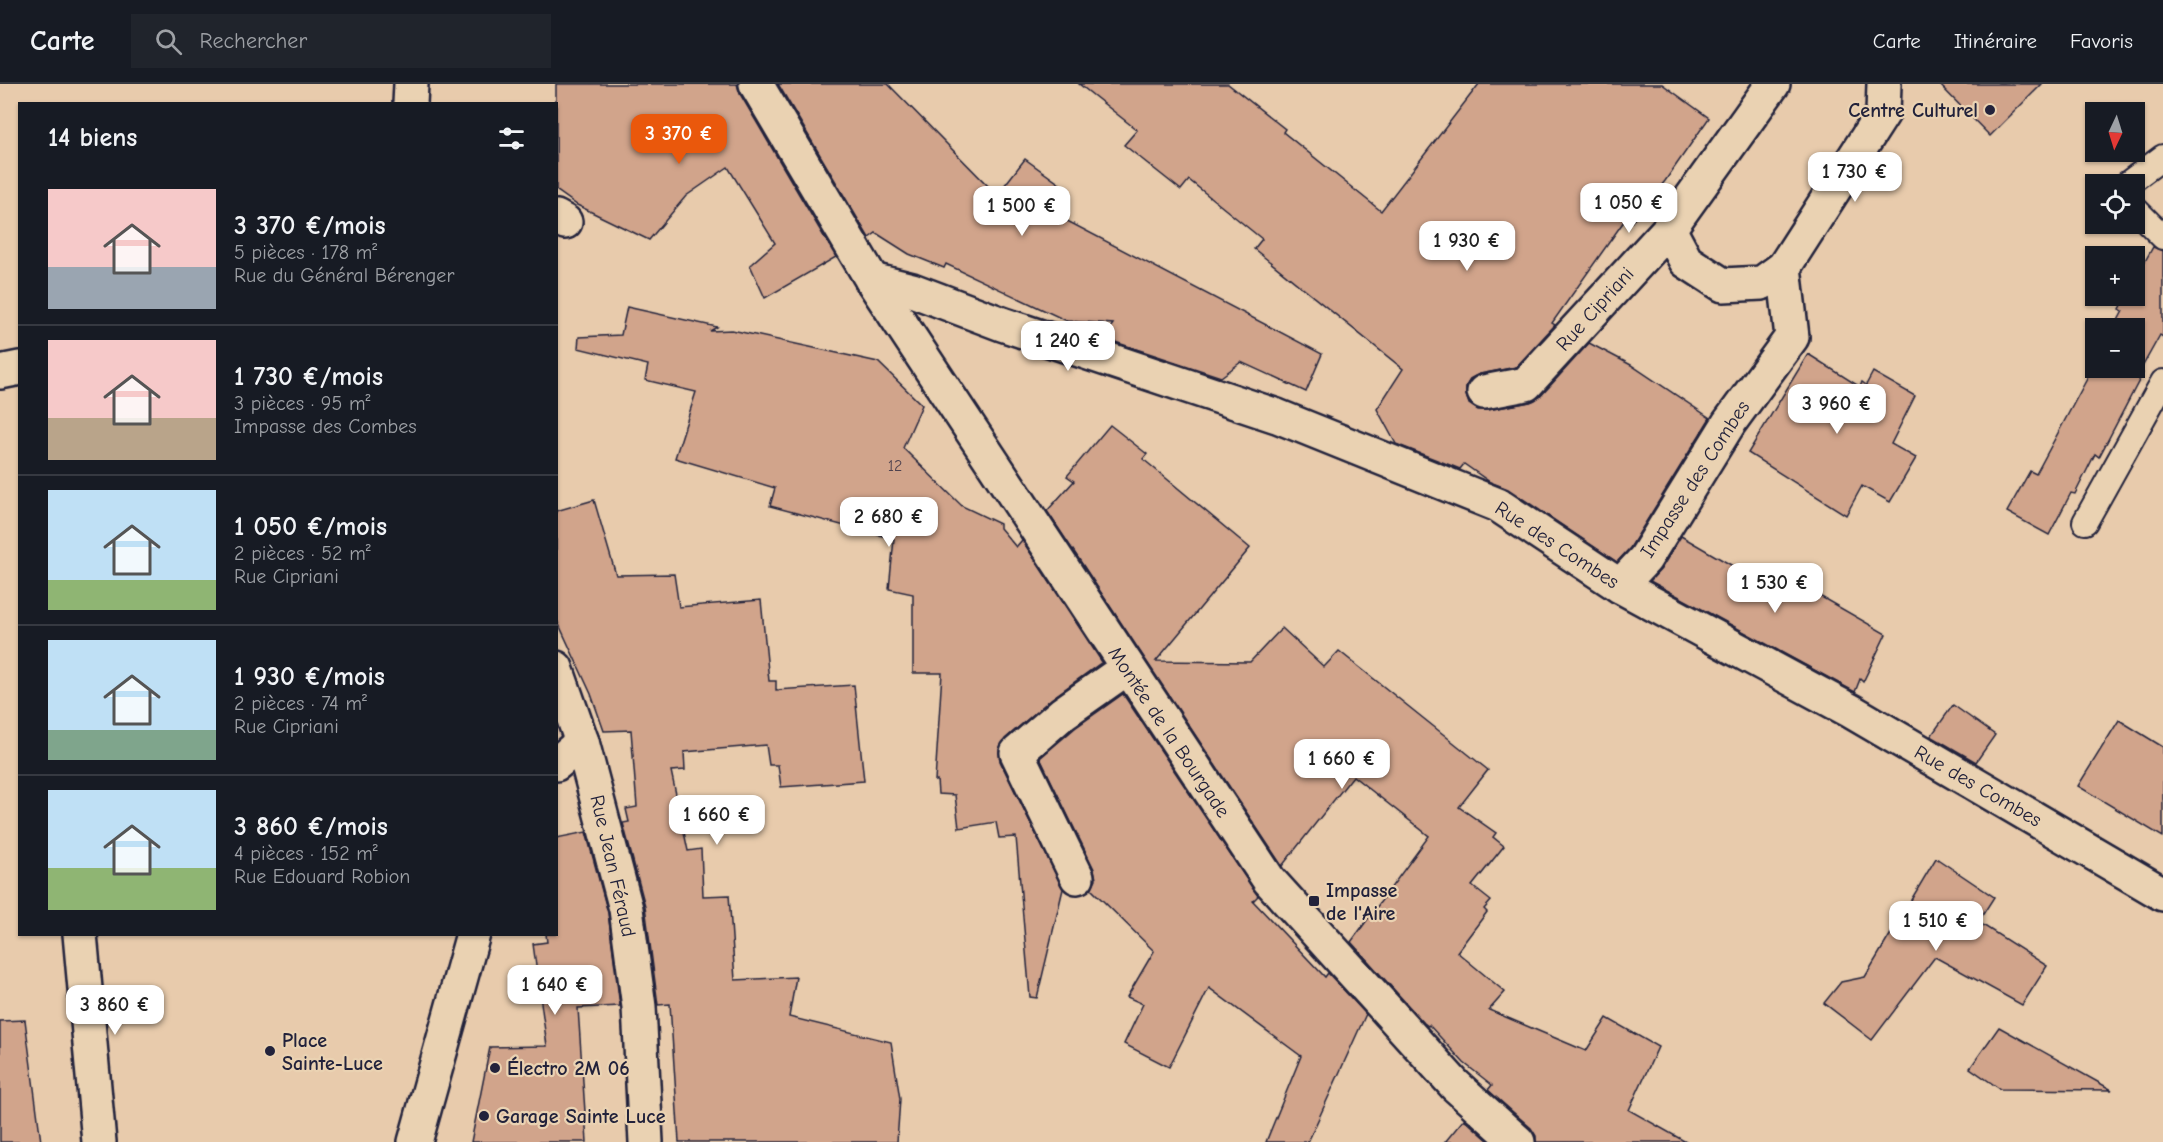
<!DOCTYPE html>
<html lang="fr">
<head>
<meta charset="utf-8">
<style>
  body { margin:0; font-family:"Comic Neue",sans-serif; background:#20242c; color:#f1f3f6; height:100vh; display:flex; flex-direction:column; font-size:22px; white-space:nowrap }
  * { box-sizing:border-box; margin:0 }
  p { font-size:20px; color:#9ea1a6 }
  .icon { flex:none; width:33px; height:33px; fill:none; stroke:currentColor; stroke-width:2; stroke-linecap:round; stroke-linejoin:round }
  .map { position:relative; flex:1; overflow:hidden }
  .sheet { position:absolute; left:18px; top:18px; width:540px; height:834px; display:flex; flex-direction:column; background:#171b24; border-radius:0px; box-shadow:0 2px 4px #0004 }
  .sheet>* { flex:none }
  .needle { width:39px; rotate:184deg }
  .buttons { position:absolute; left:2085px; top:18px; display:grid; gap:12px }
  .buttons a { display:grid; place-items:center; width:60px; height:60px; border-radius:0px; background:#171b24; box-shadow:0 2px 4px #0004; font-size:30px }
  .price { position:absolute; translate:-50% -51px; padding:0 14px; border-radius:12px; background:#fff; color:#222; font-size:20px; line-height:39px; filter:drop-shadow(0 2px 3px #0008) }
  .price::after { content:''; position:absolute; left:50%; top:36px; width:18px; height:14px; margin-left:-9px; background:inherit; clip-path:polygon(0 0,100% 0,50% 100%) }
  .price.on { background:#ea580c; color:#fff }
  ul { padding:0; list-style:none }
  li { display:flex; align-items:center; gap:18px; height:150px; padding:0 30px }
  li+li { border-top:2px solid #363941 }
  li span { display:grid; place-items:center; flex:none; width:168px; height:120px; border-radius:0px; color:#555 }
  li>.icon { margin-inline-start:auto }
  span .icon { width:72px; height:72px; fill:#fffc; stroke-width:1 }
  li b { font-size:26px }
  h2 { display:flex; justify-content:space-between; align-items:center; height:72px; padding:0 30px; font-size:26px }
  header { display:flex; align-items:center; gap:36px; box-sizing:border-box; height:84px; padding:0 30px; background:#171b24; border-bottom:2px solid #363941 }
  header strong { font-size:28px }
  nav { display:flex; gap:33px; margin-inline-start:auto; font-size:21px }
  .search { width:420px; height:54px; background:#20242c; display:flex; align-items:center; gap:15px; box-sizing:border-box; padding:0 21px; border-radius:0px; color:#9ea1a6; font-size:22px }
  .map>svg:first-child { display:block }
  .building { fill:#d1a48b; stroke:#22223b; stroke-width:1.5 }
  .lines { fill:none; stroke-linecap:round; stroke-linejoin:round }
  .lane-casing { stroke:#22223b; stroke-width:28 }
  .street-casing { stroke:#22223b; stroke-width:38 }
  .lane { stroke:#ead2b2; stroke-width:24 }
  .street { stroke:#ead2b2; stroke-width:33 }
  .poi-dot { fill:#22223b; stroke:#ead2b2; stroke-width:2 }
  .labels { text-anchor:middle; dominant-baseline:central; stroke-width:4.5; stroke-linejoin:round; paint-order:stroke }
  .number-label { font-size:16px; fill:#4e424f }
  .poi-label { font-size:20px; font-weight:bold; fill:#22223b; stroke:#ead2b2; text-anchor:start }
  .street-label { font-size:20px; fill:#22223b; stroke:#ead2b2 }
</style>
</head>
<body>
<header>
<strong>Carte</strong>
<div class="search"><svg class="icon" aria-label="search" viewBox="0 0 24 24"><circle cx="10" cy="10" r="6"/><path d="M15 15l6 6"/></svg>Rechercher</div>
<nav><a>Carte</a><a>Itinéraire</a><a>Favoris</a></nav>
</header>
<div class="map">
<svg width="2163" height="1058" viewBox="0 0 2163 1058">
  <rect width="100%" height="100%" fill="#e8cbac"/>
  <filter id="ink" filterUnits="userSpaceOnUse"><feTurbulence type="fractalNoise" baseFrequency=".0167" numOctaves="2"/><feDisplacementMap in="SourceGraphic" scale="12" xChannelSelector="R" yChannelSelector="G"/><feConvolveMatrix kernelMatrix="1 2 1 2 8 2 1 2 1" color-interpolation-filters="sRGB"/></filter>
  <g filter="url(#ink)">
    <g class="building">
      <polygon points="556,0 737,0 740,10 836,173 765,214 750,181 775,159 728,83 686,112 649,156 577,121 556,106"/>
      <polygon points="778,0 888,0 997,111 1025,75 1068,106 1050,128 1322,270 1306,308 1241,278 1221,293 1103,254 1113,240 1067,237 946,180 944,184 909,170 876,149 869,154"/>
      <polygon points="1079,0 1228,0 1285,45 1283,48 1381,127 1479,0 1662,0 1709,34 1665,97 1632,138 1627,133 1552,239 1555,241 1516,283 1480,290 1471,294 1466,302 1466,311 1469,320 1478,326 1488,326 1530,318 1540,313 1589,259 1631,281 1710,334 1630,464 1617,478 1508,405 1490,398 1464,380 1460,385 1396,360 1377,325 1403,285 1254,165 1262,155 1189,96 1181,106 1124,61 1137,46"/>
      <polygon points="1939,0 2042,0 1990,52"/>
      <polygon points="2153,163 2163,167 2163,253 2160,251 2140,287 2143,289 2099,373 2095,370 2075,410 2071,409 2049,451 2007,428 2030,387 2036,390 2096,278 2096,284 2134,284 2134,244 2114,244 2123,227 2120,225 2127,212 2134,212 2134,197"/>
      <polygon points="627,223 717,243 710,247 732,246 878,278 922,321 903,364 962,422 1000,440 1000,444 1016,463 1022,456 1102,578 1051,615 1005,655 999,666 1000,677 1063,805 1037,914 1030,913 1016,753 999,754 996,738 959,744 955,711 938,710 937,696 935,697 942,589 913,589 913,510 889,505 894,455 770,422 775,404 675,374 696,308 645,296 648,281 578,264 579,253 621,251"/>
      <polygon points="1808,270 1860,303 1862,298 1866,301 1873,288 1915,312 1891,360 1916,374 1890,418 1862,402 1846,431 1748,369"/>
      <polygon points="1110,341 1147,370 1143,375 1250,464 1156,577 1250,578 1282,544 1324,583 1339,567 1488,686 1459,723 1496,749 1493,753 1504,762 1472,802 1491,817 1484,825 1487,828 1457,868 1505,908 1489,926 1586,967 1607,934 1658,963 1629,1026 1686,1058 1536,1058 1536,1052 1531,1044 1488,1006 1492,1001 1464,979 1429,941 1428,942 1424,939 1351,858 1429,752 1353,692 1282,782 1047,427 1074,397 1067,392"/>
      <polygon points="594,416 616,491 674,490 679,523 761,516 769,597 776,597 776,606 854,601 864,697 781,703 778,681 769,681 766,661 684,668 685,686 671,687 688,767 701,765 703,812 729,811 735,896 796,893 789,933 891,958 900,1015 897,1058 679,1058 670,920 658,921 645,822 623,739 629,738 626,725 637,723 631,646 604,647 591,610 556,534 556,427"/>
      <polygon points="1681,452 1781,510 1790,495 1886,550 1863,598 1860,595 1855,608 1650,497 1661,485"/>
      <polygon points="1123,610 1258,812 1253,817 1325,893 1328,889 1366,930 1308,1058 1266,1058 1301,972 1209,904 1169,983 1124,960 1143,920 1127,913 1154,867 1091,805 1096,795 1094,785 1040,674 1075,644"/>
      <polygon points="1953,621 1995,651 1976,678 1931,652"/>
      <polygon points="2119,636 2163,663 2163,753 2078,702"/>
      <polygon points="586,748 608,829 620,922 578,924 587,1058 471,1058 490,963 547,962 533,860 547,858 546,850 556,850 556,754"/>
      <polygon points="1936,774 1994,813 1978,838 2047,882 2022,921 1935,873 1872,956 1824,919 1841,898 1865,893"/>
      <polygon points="25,936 41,1058 0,1058 0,937"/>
      <polygon points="1999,943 2112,1006 2000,1005 1970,984"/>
      <polygon points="1464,1035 1490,1058 1445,1058"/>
    </g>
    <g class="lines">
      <g class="lane-casing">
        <g id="lane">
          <polyline points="2127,100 2163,73"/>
          <polyline points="2134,124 2163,153"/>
          <polyline points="2085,438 2163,298"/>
        </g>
      </g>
      <g class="street-casing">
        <g id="street">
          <polyline points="756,0 872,196 1269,796 1455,1001 1518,1058"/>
          <polyline points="410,20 411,0"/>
          <polyline points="556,133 565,138"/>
          <polyline points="1669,145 1686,177 1723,201 1762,199 1784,183"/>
          <polyline points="872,196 912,206 1002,240 1277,332 1498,421 1620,502 1851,627 2163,810"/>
          <polyline points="0,288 20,284"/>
          <polyline points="1484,308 1526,300 1669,145 1773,0"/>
          <polyline points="1620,502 1645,475 1729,339 1792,253 1784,183 1883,29 1884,0"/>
          <polyline points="556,584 582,658 626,825 639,923 646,1058"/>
          <polyline points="556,680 582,658"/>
          <polyline points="1077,793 1017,669 1063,629 1127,584"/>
          <polyline points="80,850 99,1058"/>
          <polyline points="415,1058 473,850"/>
        </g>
      </g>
      <use href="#lane" class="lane"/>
      <use href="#street" class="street"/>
    </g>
  </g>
  <g class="poi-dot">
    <circle cx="1990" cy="26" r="6"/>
    <rect x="1308" y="811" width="12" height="12" rx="3"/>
    <circle cx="270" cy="967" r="6"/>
    <circle cx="495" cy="984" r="6"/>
    <circle cx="484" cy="1032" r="6"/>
  </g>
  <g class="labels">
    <g class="number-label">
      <text x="895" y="382">12</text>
    </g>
    <g class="poi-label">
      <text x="1978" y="26" text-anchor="end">Centre Culturel</text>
      <text x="1326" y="806">Impasse<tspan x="1326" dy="23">de l'Aire</tspan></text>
      <text x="282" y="956">Place<tspan x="282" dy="23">Sainte-Luce</tspan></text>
      <text x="507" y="984">Électro 2M 06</text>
      <text x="496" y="1032">Garage Sainte Luce</text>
    </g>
    <g class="street-label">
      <text transform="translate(1595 225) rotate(-48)">Rue Cipriani</text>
      <text transform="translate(1695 395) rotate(-57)">Impasse des Combes</text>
      <text transform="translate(1557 461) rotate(33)">Rue des Combes</text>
      <text transform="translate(1169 648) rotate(56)">Montée de la Bourgade</text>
      <text transform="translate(1978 702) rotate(30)">Rue des Combes</text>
      <text transform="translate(613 782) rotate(77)">Rue Jean Féraud</text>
    </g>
  </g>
</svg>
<div class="buttons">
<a><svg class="needle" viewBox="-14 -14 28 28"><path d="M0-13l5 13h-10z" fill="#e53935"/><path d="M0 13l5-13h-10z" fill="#9ea1a6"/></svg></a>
<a><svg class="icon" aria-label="locate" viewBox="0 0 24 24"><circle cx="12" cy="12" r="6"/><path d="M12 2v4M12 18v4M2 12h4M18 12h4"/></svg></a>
<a>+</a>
<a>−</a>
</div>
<b class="price on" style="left:679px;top:81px">3 370 €</b>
<b class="price" style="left:1855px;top:119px">1 730 €</b>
<b class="price" style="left:1629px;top:150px">1 050 €</b>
<b class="price" style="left:1022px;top:153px">1 500 €</b>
<b class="price" style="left:1467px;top:188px">1 930 €</b>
<b class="price" style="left:1068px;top:288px">1 240 €</b>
<b class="price" style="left:1837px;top:351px">3 960 €</b>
<b class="price" style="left:889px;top:464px">2 680 €</b>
<b class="price" style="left:1775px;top:530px">1 530 €</b>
<b class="price" style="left:1342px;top:706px">1 660 €</b>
<b class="price" style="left:717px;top:762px">1 660 €</b>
<b class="price" style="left:1936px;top:868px">1 510 €</b>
<b class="price" style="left:555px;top:932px">1 640 €</b>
<b class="price" style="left:115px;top:952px">3 860 €</b>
<section class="sheet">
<h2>14 biens<svg class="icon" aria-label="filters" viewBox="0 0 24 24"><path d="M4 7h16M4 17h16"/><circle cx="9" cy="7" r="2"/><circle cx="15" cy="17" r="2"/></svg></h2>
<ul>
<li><span style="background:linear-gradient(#f6c9c9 65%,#9aa5b1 0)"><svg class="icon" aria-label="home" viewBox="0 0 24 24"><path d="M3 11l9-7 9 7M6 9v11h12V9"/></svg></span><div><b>3 370 €/mois</b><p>5 pièces · 178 m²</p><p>Rue du Général Bérenger</p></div></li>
<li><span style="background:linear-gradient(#f6c9c9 65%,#b9a48a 0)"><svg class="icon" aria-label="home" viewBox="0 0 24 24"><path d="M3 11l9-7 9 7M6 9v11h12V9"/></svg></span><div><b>1 730 €/mois</b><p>3 pièces · 95 m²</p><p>Impasse des Combes</p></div></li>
<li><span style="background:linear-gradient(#bfe0f5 75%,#8fb573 0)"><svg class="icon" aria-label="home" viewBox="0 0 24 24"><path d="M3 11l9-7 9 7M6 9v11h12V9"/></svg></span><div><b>1 050 €/mois</b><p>2 pièces · 52 m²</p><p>Rue Cipriani</p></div></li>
<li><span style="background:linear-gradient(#bfe0f5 75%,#7fa58c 0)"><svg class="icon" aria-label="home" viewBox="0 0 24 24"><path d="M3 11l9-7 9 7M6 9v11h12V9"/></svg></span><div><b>1 930 €/mois</b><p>2 pièces · 74 m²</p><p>Rue Cipriani</p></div></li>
<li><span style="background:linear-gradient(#bfe0f5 65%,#8fb573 0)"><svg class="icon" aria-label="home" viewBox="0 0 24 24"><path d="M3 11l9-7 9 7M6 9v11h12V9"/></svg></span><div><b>3 860 €/mois</b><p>4 pièces · 152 m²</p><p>Rue Edouard Robion</p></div></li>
</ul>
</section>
</div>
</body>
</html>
